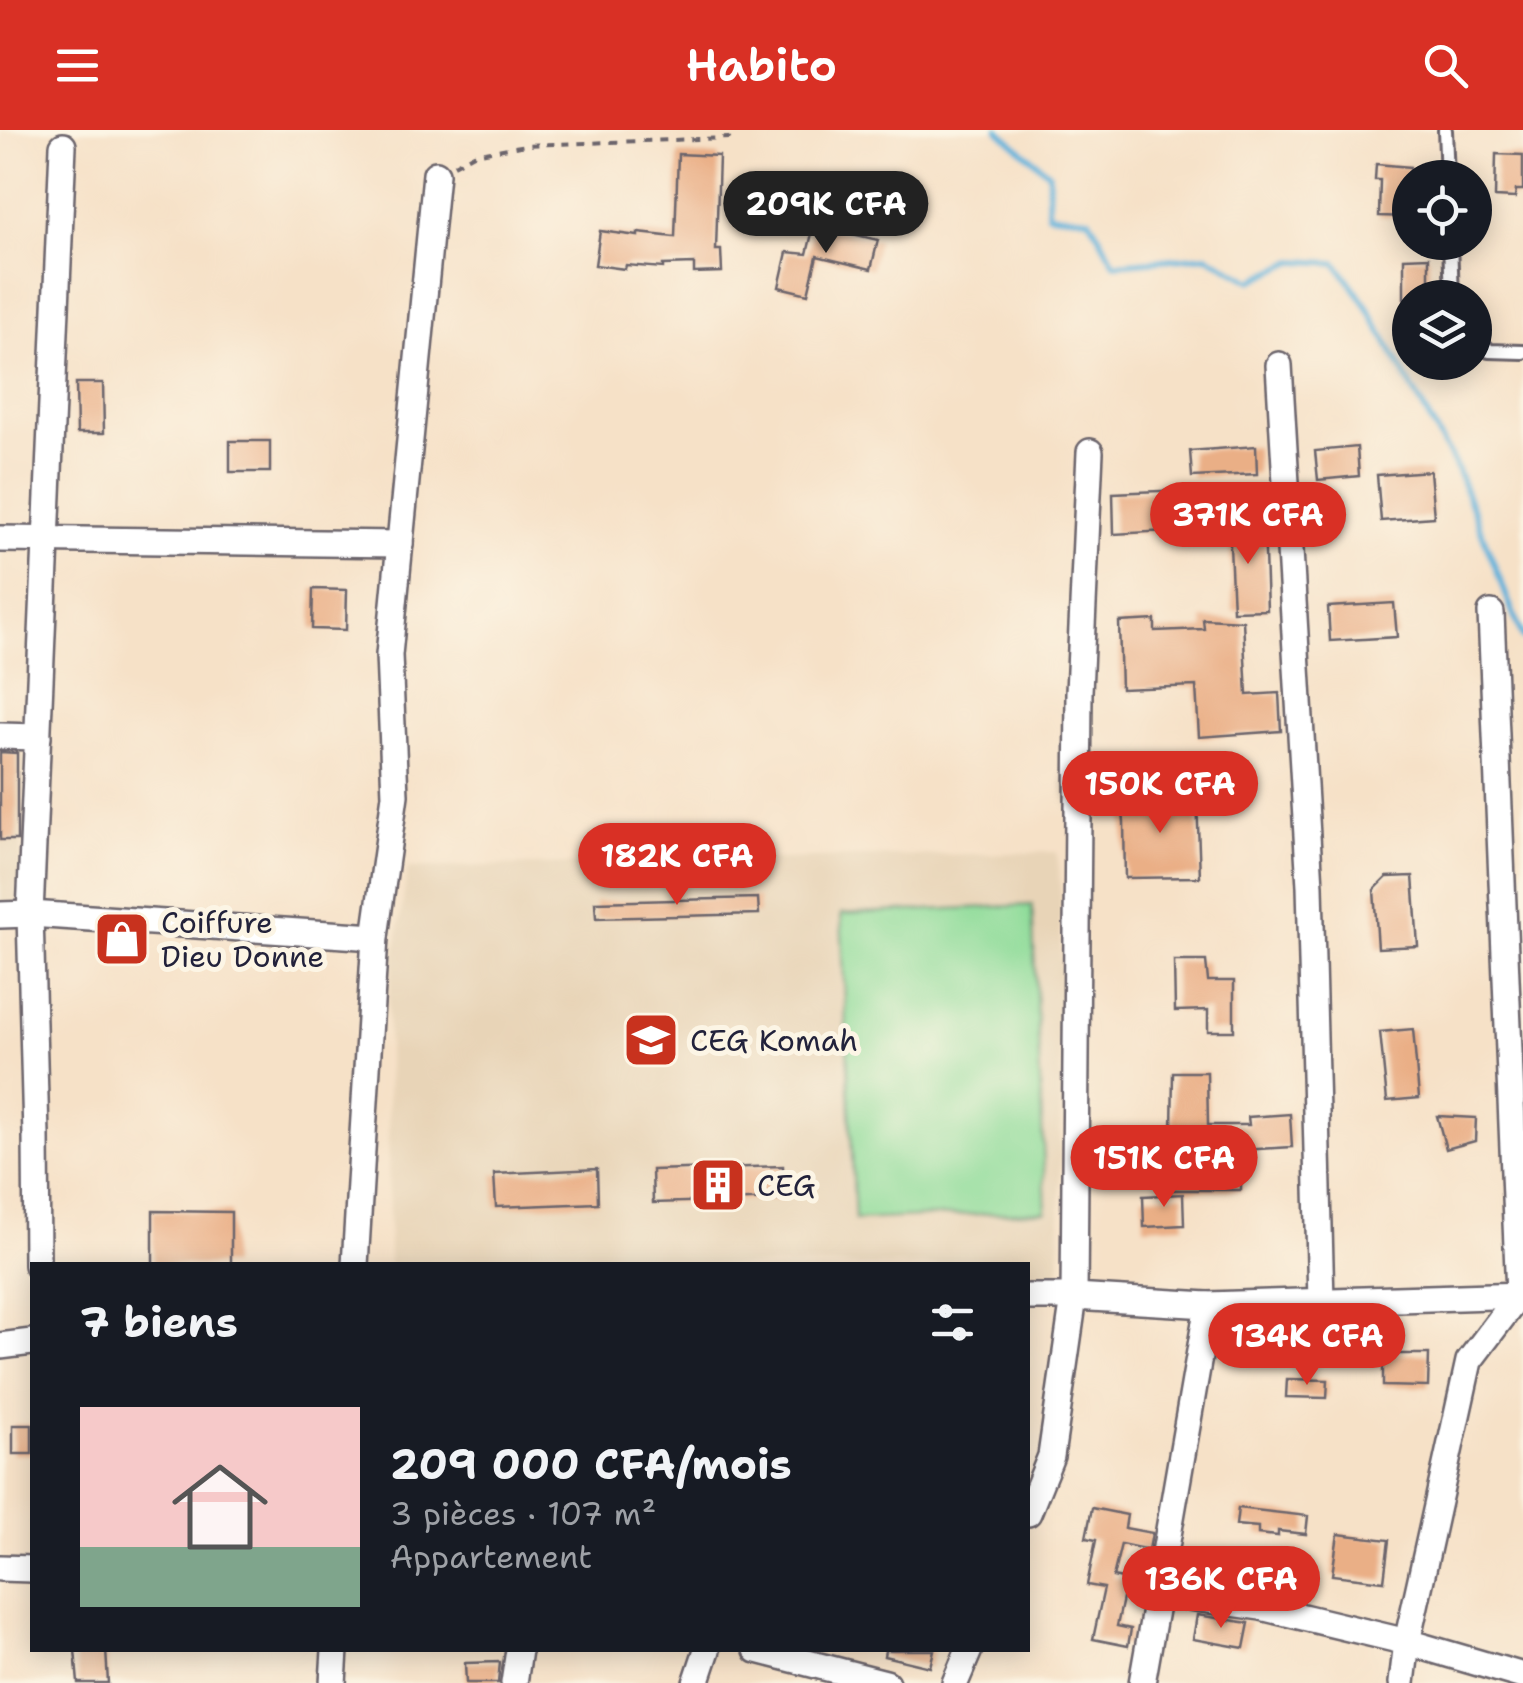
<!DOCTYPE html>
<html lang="fr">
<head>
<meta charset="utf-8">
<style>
  body { margin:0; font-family:"Shantell Sans",sans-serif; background:#242831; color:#f1f3f6; height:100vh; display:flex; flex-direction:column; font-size:38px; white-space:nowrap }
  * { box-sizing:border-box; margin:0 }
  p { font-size:32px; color:#9ea1a6 }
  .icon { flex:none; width:55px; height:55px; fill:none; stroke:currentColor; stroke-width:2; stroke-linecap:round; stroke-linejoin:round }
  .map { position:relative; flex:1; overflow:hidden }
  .panel { position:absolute; left:30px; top:1132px; width:1000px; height:390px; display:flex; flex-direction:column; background:#171b24; border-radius:0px; box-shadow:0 5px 25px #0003 }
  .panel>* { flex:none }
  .buttons { position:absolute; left:1392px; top:30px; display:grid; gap:20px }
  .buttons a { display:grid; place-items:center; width:100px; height:100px; border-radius:50%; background:#171b24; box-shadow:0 5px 25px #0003; font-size:50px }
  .price { position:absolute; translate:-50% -85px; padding:0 22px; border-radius:35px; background:#d93025; color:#fff; font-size:32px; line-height:65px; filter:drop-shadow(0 2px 5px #0008) }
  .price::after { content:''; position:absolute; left:50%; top:60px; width:30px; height:22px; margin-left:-15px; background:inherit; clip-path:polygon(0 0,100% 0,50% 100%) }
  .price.on { background:#222; color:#fff }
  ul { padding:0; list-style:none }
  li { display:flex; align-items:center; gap:30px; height:250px; padding:0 50px }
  li span { display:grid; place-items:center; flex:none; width:280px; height:200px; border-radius:0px; color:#555 }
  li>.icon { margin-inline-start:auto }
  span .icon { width:120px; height:120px; fill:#fffc; stroke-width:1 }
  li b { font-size:42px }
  h2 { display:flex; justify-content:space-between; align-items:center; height:120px; padding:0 50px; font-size:42px }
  header { display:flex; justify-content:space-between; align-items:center; height:130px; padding:0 50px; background:#d93025; color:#fff; font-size:45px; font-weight:600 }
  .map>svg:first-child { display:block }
  .built { fill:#e8d4b7 }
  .green { fill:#8fdc9a; stroke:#587f6a; stroke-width:2.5 }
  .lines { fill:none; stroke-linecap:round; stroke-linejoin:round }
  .stream { stroke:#5fb1da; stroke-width:6 }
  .building { fill:#eaaf86 }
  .lane-casing { stroke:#6c656c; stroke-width:18 }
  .street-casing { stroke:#6c656c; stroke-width:30 }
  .path { stroke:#6c656c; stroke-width:4; stroke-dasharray:8 8; stroke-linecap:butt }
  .lane { stroke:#fff; stroke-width:12 }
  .street { stroke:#fff; stroke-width:25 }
  .labels { text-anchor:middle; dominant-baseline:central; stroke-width:10; stroke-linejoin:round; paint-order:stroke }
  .poi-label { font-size:30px; fill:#22223b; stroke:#fcf5e5; text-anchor:start }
</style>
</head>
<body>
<header><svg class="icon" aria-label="menu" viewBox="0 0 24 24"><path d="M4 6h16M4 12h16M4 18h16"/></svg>Habito<svg class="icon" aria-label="search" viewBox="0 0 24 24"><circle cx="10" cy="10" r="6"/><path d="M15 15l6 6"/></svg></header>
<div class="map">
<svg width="1523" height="1553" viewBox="0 0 1523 1553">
  <rect width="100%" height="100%" fill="#fcf5e5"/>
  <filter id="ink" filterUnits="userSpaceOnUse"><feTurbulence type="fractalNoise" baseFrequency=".01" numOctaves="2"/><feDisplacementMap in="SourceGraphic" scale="20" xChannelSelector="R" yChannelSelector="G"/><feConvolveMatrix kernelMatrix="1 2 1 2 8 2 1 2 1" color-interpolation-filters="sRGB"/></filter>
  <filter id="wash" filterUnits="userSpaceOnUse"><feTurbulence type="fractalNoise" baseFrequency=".0048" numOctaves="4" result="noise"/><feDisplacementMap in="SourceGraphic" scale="40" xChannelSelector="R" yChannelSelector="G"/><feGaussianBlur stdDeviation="2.25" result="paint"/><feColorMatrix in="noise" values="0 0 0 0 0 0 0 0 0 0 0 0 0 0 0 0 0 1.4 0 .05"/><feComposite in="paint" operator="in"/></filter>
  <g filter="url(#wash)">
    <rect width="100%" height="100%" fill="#f6e1c7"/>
    <g class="built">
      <polygon points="0,618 23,619 20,773 0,773"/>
      <polygon points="1057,722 1061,767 1060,1155 1028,1155 1028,1135 389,1135 388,870 408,738"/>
    </g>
    <polygon class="green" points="1032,775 1046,1081 855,1090 841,784"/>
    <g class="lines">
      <polyline class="stream" points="998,0 1049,43 1048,84 1089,88 1115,134 1208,126 1252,151 1294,131 1336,133 1365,173 1456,337 1523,508"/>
    </g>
    <g id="blocks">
      <g class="building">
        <polygon points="678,24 719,26 716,120 721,120 722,142 694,143 694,134 663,135 663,138 626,135 625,139 595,135 600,101 638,106 638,103 675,107"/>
        <polygon points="1496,24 1523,25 1523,60 1516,60 1515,68 1495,67"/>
        <polygon points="1376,34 1410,37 1410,87 1379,86 1380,50 1375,50"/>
        <polygon points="814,95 878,110 871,139 817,126 808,164 779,157 787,122 807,124"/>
        <polygon points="1429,127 1429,168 1404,168 1404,128"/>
        <polygon points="76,253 103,253 104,303 77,303"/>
        <rect x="230" y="311" width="40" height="31"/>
        <polygon points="1256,316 1257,344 1192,347 1190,321"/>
        <polygon points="1357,317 1359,346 1318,350 1315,321"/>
        <polygon points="1430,341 1434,387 1381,391 1377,345"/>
        <polygon points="1183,360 1185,400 1114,404 1113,363"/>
        <polygon points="1229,394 1264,395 1267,480 1233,481"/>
        <polygon points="313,459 347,460 346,500 312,499"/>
        <polygon points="1394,473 1397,507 1330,511 1328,477"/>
        <polygon points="1203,489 1243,491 1247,565 1279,563 1281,601 1199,607 1196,556 1121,559 1119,492 1155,490 1155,501 1204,499"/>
        <polygon points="0,622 17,623 17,710 0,710"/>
        <polygon points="1168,660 1168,669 1197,668 1200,747 1125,748 1124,692 1121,664"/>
        <polygon points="1413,746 1418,816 1378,818 1374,760 1387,747"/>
        <polygon points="758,768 759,784 596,788 595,772"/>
        <polygon points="1174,831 1206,831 1208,851 1234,851 1234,901 1208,901 1208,880 1175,881"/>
        <polygon points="1413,899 1419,968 1387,971 1380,902"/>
        <polygon points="1173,942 1207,942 1208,995 1249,995 1248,987 1290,984 1292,1017 1241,1020 1241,1060 1171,1060"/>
        <polygon points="1437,986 1476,988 1475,1011 1446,1019"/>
        <polygon points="783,1036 784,1069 653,1073 652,1040"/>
        <polygon points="597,1039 598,1073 496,1077 494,1044"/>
        <polygon points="1183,1064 1184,1095 1144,1097 1143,1066"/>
        <polygon points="153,1081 231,1082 231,1135 153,1135"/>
        <polygon points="1383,1224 1429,1224 1428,1257 1383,1256"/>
        <polygon points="1287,1249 1328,1250 1327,1268 1286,1267"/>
        <rect x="13" y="1295" width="19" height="29"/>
        <polygon points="1092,1378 1127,1385 1125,1398 1152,1403 1149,1420 1121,1414 1113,1447 1127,1450 1117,1496 1131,1499 1128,1516 1093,1509 1104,1458 1087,1455 1096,1410 1086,1408"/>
        <polygon points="1238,1378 1308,1386 1306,1404 1278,1401 1278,1406 1258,1404 1258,1397 1236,1395"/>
        <polygon points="1338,1404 1389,1410 1384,1451 1332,1445"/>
        <polygon points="1197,1485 1249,1493 1244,1518 1193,1509"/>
        <polygon points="75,1520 106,1520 108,1553 78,1553"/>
        <polygon points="885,1520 934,1520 930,1537 884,1526"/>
        <polygon points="500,1532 498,1553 466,1553 465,1533"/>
      </g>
    </g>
  </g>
  <g filter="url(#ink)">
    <use href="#blocks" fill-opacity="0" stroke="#6c656c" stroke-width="2.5"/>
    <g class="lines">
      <g class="lane-casing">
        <g id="lane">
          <polyline points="1445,0 1447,48"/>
          <polyline points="1450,112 1452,168"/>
          <polyline points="1475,204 1489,221 1523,222"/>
        </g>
      </g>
      <g class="street-casing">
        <g id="street">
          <polyline points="1279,235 1310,756 1321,1171"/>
          <polyline points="0,409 400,414"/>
          <polyline points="0,606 38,607"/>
          <polyline points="0,785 30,784 375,807"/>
          <polyline points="37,1135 36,1005 30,784 63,16"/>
          <polyline points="355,1135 375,807 395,665 389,525 436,44"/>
          <polyline points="1028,1167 1074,1167 1208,1175 1523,1165"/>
          <polyline points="1208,1175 1158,1463 1261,1477 1407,1512 1523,1546"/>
          <polyline points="0,1216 32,1212"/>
          <polyline points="1028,1383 1051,1326 1074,1167 1079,562 1090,322"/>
          <polyline points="0,1438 32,1439"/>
          <polyline points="757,1520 886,1553"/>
          <polyline points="333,1553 335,1520"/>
          <polyline points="514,1553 519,1520"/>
          <polyline points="696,1553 707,1520"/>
          <polyline points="955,1553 969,1520"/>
          <polyline points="1142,1553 1158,1463"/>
          <polyline points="1402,1553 1407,1512 1469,1231 1519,1165 1491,483"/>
        </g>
      </g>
      <polyline class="path" points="454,35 474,24 526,15 729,8 737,0"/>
      <use href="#lane" class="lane"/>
      <use href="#street" class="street"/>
    </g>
  </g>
  <defs>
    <g id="shop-square" transform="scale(2.875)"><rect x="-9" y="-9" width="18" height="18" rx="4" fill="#c8321e" stroke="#fcf5e5"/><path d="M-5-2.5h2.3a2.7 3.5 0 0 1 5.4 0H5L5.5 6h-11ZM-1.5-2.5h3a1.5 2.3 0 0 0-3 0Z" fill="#fff"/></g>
    <g id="school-square" transform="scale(2.875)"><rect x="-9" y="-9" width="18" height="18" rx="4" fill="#c8321e" stroke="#fcf5e5"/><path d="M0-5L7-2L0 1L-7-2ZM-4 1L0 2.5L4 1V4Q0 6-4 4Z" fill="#fff"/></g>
    <g id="building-square" transform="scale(2.875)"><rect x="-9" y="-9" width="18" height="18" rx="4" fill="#c8321e" stroke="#fcf5e5"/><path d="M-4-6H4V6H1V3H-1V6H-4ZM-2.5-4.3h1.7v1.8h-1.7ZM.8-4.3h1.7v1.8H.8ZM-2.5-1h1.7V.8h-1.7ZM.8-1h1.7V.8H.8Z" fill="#fff"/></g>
  </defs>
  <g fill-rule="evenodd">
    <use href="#shop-square" x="122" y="809"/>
    <use href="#school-square" x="651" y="910"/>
    <use href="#building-square" x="718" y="1055"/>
  </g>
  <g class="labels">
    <g class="poi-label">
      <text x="161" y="792">Coiffure<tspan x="161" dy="34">Dieu Donne</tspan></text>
      <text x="690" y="910">CEG Komah</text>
      <text x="757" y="1055">CEG</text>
    </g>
  </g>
</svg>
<div class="buttons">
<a><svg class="icon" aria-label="locate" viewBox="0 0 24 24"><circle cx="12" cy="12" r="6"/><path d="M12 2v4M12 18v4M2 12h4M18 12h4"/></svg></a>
<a><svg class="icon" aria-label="layers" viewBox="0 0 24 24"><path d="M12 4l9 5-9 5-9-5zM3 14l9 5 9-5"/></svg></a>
</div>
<b class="price on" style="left:826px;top:126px">209K CFA</b>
<b class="price" style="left:1248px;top:437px">371K CFA</b>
<b class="price" style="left:1160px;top:706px">150K CFA</b>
<b class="price" style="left:677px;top:778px">182K CFA</b>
<b class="price" style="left:1164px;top:1080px">151K CFA</b>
<b class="price" style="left:1307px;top:1258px">134K CFA</b>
<b class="price" style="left:1221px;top:1501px">136K CFA</b>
<section class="panel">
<h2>7 biens<svg class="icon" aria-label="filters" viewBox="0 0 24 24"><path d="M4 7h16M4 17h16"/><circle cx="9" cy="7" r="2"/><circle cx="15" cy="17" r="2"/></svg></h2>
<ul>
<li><span style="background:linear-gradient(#f6c9c9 70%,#7fa58c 0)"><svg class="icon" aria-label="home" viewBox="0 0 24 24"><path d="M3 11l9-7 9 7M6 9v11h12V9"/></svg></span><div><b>209 000 CFA/mois</b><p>3 pièces · 107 m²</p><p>Appartement</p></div></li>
</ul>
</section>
</div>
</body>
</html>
